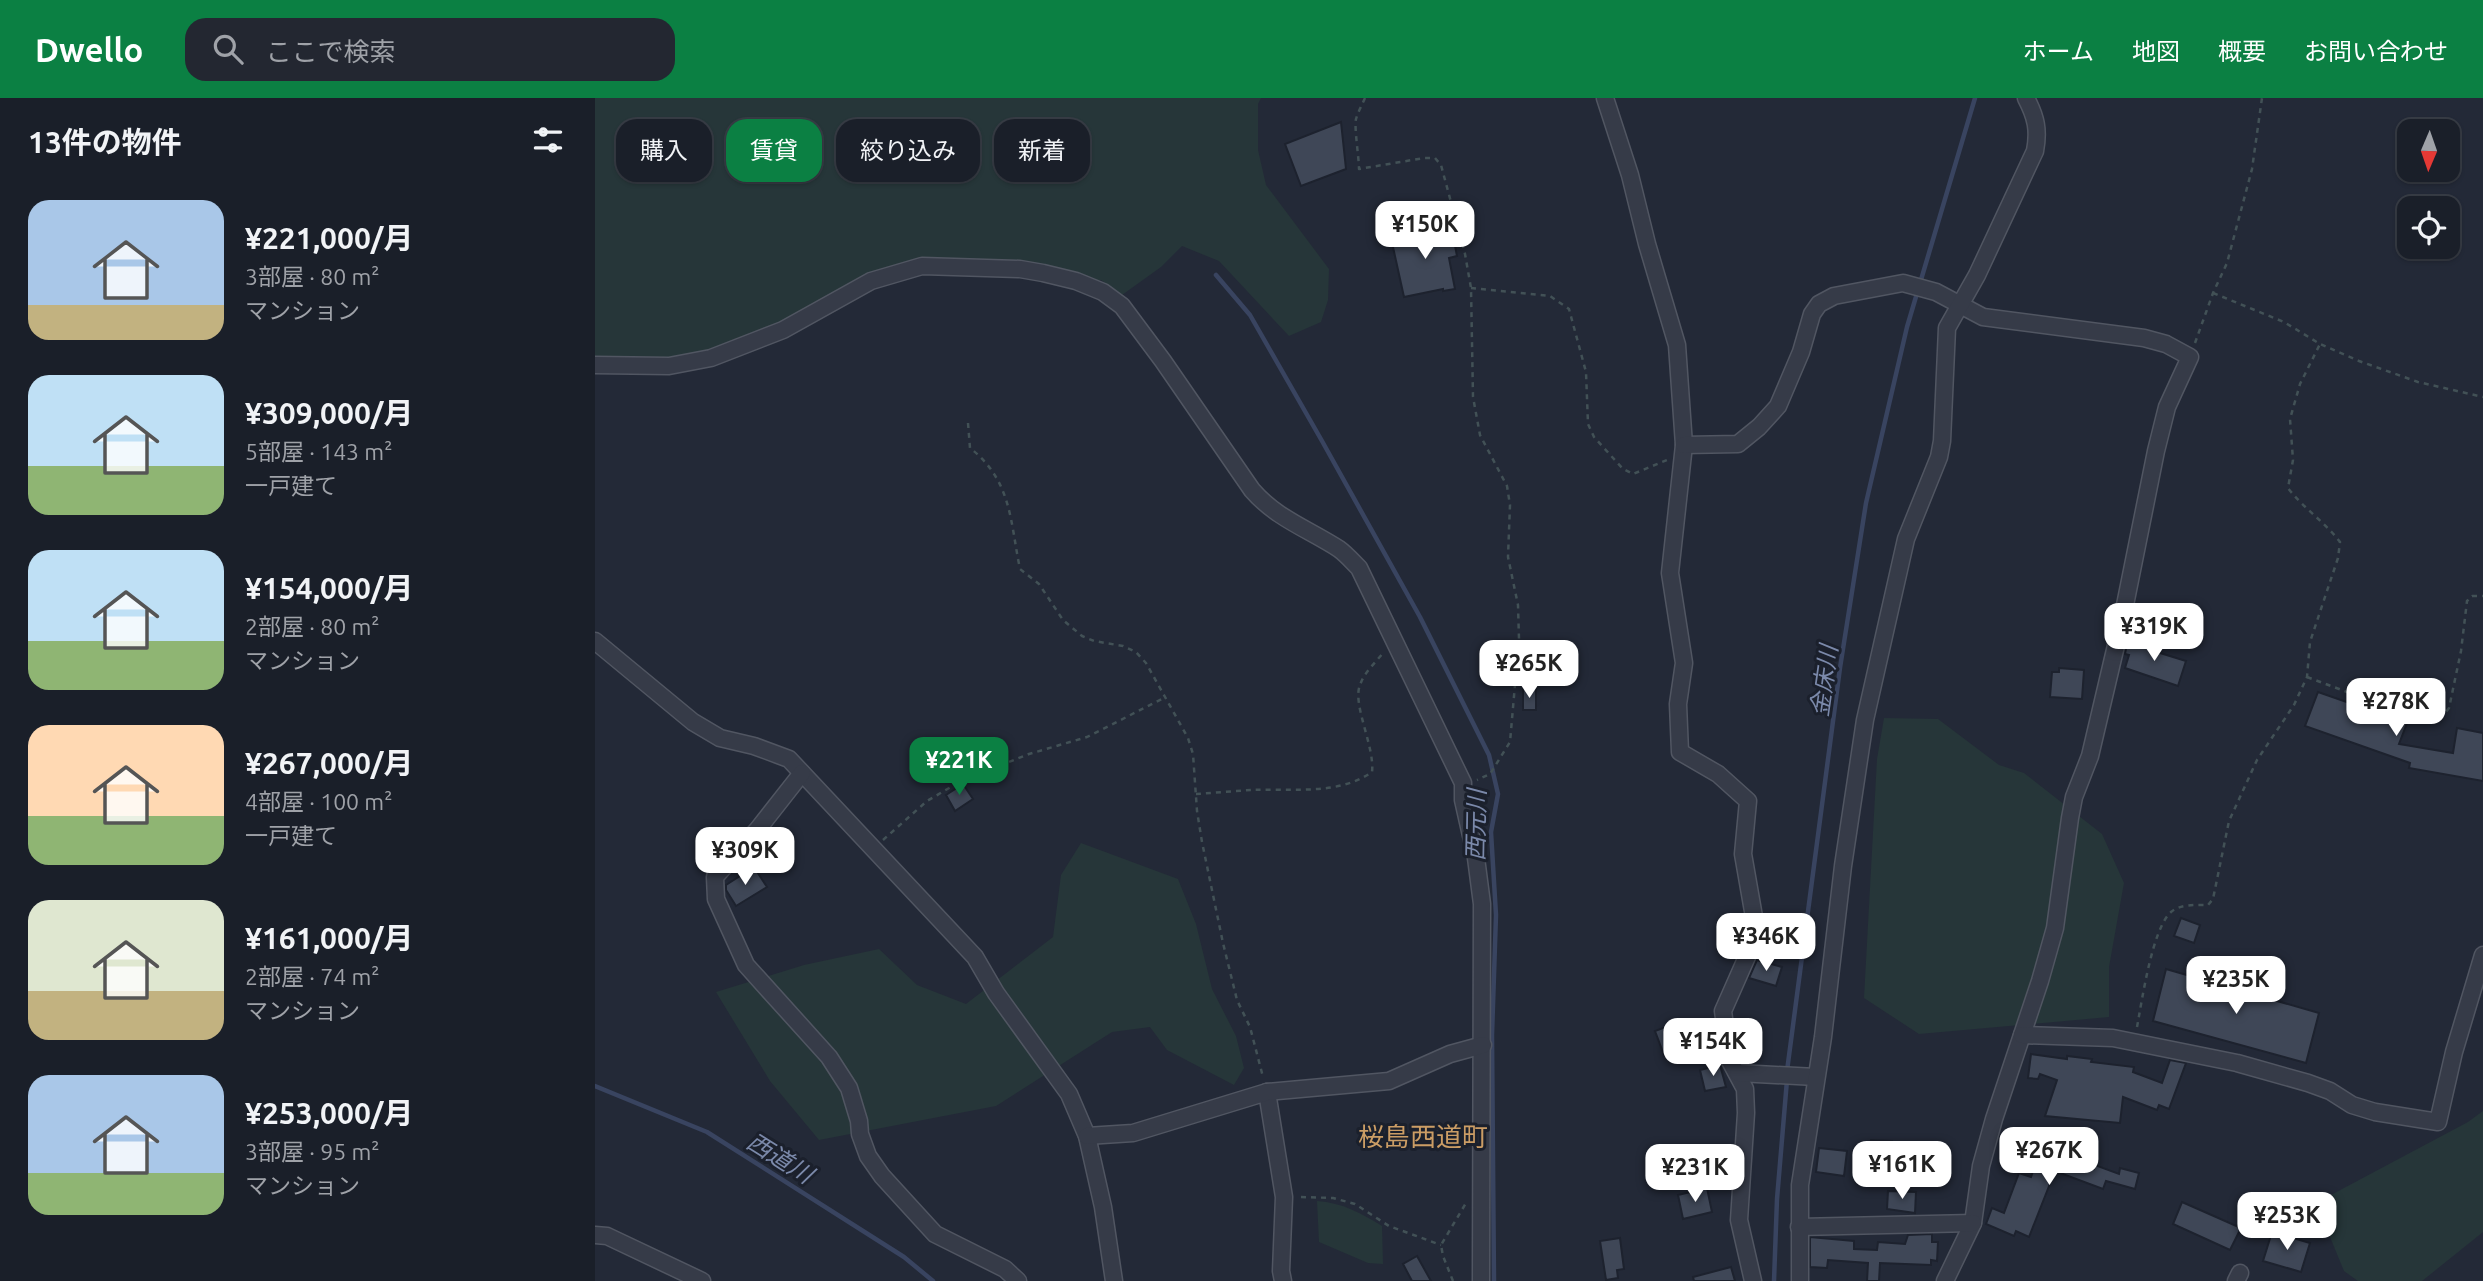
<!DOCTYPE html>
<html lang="ja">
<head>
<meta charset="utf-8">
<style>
  body { margin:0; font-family:Ubuntu,"Noto Sans JP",sans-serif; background:#232731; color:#f1f3f6; height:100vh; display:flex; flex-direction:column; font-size:26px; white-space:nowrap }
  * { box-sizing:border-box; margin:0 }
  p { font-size:23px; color:#9fa2a8 }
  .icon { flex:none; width:38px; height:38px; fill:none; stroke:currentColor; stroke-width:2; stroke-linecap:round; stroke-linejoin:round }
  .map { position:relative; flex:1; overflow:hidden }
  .details { display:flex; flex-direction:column; background:#1a1f29; width:595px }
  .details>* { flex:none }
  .hud { position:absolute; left:21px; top:21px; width:665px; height:63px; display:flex; gap:14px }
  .needle { width:46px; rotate:182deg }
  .buttons { position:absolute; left:1802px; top:21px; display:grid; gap:14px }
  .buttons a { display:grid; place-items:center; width:63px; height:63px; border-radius:14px; background:#1a1f29; box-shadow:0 2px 5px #0004,0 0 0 2px #383d46; font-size:35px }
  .price { position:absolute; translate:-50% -60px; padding:0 16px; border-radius:14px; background:#fff; color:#222; font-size:23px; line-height:46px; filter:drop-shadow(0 2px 4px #0008) }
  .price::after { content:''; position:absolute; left:50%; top:42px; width:21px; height:16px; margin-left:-10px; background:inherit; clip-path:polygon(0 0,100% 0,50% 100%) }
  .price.selected { background:#0b8043; color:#fff }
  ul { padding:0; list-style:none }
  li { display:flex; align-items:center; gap:21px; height:175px; padding:0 28px }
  li span { display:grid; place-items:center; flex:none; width:196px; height:140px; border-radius:21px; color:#555 }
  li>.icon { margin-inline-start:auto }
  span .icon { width:84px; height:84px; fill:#fffc; stroke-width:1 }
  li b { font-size:30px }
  h2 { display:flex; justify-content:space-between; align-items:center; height:84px; padding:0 28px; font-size:30px }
  .tag { padding:0 24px; border-radius:21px; background:#1a1f29; box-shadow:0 2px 5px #0004,0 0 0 2px #383d46; font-size:24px; line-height:63px }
  .tag.selected { background:#0b8043; color:#fff }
  header { display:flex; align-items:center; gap:42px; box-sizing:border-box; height:98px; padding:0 35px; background:#0b8043; color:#fff }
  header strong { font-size:33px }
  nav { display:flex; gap:38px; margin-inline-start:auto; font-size:24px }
  .search { width:490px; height:63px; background:#232731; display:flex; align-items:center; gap:18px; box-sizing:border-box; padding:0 24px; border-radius:21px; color:#9fa2a8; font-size:26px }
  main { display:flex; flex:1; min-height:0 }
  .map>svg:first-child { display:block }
  .green { fill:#263639 }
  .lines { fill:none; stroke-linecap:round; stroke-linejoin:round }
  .stream { stroke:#394460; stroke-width:4.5 }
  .building { fill:#3f4757; stroke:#1d222e; stroke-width:2 }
  .minor-casing { stroke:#515662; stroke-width:19 }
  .path { stroke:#425156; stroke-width:2.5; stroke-dasharray:5 5; stroke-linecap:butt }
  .minor { stroke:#363b48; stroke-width:16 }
  .labels { text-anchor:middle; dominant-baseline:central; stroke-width:6; stroke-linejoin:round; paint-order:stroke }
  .water-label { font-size:24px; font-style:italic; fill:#7b89aa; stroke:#1b202c }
  .quarter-label { font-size:26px; fill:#cb9d65; stroke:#1b202c }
</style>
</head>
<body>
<header>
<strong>Dwello</strong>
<div class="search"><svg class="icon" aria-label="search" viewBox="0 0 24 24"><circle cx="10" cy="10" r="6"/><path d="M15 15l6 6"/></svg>ここで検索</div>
<nav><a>ホーム</a><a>地図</a><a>概要</a><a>お問い合わせ</a></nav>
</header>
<main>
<section class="details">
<h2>13件の物件<svg class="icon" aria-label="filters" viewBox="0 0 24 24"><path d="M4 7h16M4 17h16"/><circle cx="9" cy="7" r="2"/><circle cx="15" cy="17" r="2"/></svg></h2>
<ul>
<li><span style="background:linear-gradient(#a9c7e8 75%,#c2b280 0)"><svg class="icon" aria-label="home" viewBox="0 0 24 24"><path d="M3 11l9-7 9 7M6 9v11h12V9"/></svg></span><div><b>¥221,000/月</b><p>3部屋 · 80 m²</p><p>マンション</p></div></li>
<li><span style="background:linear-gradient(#bfe0f5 65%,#8fb573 0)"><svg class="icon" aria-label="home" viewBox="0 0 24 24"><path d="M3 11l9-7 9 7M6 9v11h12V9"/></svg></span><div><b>¥309,000/月</b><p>5部屋 · 143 m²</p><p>一戸建て</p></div></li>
<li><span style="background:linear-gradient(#bfe0f5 65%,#8fb573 0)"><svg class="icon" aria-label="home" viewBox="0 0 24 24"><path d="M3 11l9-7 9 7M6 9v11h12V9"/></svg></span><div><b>¥154,000/月</b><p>2部屋 · 80 m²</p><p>マンション</p></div></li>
<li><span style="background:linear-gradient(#ffd9b3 65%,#8fb573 0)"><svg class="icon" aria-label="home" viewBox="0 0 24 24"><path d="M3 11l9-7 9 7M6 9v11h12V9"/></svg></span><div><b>¥267,000/月</b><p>4部屋 · 100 m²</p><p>一戸建て</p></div></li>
<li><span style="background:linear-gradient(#dfe7d0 65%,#c2b280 0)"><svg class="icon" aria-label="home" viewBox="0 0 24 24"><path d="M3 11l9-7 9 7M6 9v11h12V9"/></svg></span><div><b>¥161,000/月</b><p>2部屋 · 74 m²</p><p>マンション</p></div></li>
<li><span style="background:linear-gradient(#a9c7e8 70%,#8fb573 0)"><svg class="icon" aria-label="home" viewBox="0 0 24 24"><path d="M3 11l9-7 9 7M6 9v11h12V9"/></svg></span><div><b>¥253,000/月</b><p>3部屋 · 95 m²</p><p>マンション</p></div></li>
</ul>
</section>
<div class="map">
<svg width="1888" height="1183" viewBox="0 0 1888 1183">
  <rect width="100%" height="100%" fill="#232937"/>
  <g class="green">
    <polygon points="0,0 666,0 663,6 663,52 671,87 734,171 733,202 726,224 694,238 624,163 587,148 566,169 527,197 506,182 494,185 335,161 167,236 93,260 0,259"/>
    <polygon points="1289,620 1343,621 1404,667 1429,675 1507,736 1529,785 1514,869 1514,919 1324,936 1269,900 1282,661"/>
    <polygon points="486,745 583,781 601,826 617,891 641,938 649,970 639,987 572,952 555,929 517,934 401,1008 224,1042 175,983 121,894 209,867 284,851 322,887 371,906 458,839 466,777"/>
    <polygon points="1888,1013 1888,1134 1827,1183 1763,1183 1749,1173 1728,1122 1734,1098 1873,1024"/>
    <path d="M722 1103C748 1105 766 1115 787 1128L788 1166 773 1165 724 1144Z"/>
  </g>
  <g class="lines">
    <g class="stream">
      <polyline points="621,177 655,217 727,343 825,519 894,657 903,696 896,734 901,817 897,937 899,1183"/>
      <polyline points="1192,973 1245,570 1271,405 1312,229 1380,0"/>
      <polyline points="0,988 112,1034 309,1159 338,1183"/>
      <polyline points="1179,1183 1182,1101 1192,982"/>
    </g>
  </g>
  <g class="building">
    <polygon points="746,24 751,71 706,88 690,46"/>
    <polygon points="847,127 848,134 857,132 862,158 854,160 860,191 848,193 848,191 809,199 796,140"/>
    <polygon points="1548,542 1564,547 1562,554 1591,563 1583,588 1530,570 1534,557 1530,556 1532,545 1546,549"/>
    <polygon points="1464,570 1489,572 1487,601 1455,599 1457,574 1464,574"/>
    <rect x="928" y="591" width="13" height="21"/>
    <polygon points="1723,594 1812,625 1804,646 1858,655 1862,630 1888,635 1888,683 1814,670 1815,665 1710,628"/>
    <polygon points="368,686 378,701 360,713 351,697"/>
    <polygon points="159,769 172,789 141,808 131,792 131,787"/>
    <polygon points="1586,820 1605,827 1599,845 1579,838"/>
    <polygon points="1162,862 1187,869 1181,888 1154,880"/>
    <polygon points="1571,871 1724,915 1711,965 1558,923"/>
    <polygon points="1073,928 1082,952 1069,957 1060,933"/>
    <polygon points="1436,956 1472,961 1472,958 1497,961 1496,964 1539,969 1538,974 1567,985 1575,962 1591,965 1574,1011 1564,1007 1562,1012 1528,999 1525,1025 1450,1018 1462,982 1445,976 1443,981 1433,980"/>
    <polygon points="1125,967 1131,989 1110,993 1105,972"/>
    <polygon points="1443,1039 1469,1048 1465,1058 1499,1071 1500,1067 1524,1076 1525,1070 1544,1075 1540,1091 1511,1083 1508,1091 1460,1073 1434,1139 1421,1133 1419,1138 1391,1126 1397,1110 1409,1115 1424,1075 1436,1079 1444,1055 1438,1053"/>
    <polygon points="1276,1042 1297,1043 1297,1077 1281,1076 1281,1065 1275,1064"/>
    <polygon points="1224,1050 1252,1053 1249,1078 1221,1074"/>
    <polygon points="1112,1090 1117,1114 1088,1121 1083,1097"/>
    <polygon points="1293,1093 1321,1094 1320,1115 1292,1111"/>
    <polygon points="1587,1104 1646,1130 1635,1152 1578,1126"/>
    <polygon points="1677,1134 1715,1145 1706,1174 1668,1163"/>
    <polygon points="1337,1136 1337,1144 1343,1144 1342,1163 1336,1162 1336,1167 1285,1165 1284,1183 1272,1183 1273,1165 1233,1162 1232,1170 1215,1169 1215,1139 1259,1143 1259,1151 1282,1152 1283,1144 1310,1146 1313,1137"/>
    <polygon points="1025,1140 1029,1171 1022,1172 1023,1180 1011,1182 1005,1143"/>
    <polygon points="822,1158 836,1183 817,1183 808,1166"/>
    <polygon points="1136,1169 1140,1183 1099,1183 1098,1179"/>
  </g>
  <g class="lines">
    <g class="minor-casing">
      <g id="minor">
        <polyline points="1010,0 1035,77 1052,146 1082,247 1089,347 1075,475 1089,565 1083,606 1085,654 1123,676 1153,703 1148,756 1162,836 1128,913 1135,963 1150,991 1151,1015 1144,1122 1158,1183"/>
        <path d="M0 267 74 268 116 260 188 232 276 183 327 168 425 171 448 175 481 183 508 194 527 208 568 263 657 392C681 420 713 431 744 451 751 456 758 464 764 470L868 685V702L881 760 887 806 886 1183"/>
        <polyline points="1089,347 1143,346 1164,329 1183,308 1206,254 1217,216 1224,206 1239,198 1308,185 1341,194 1388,219 1549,240 1571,246 1595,259 1572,309 1561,353 1527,522 1495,658 1479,699 1475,720 1460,830 1445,883 1399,1021 1386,1068 1378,1125 1350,1183"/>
        <polyline points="0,543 98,624 125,640 159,648 194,661 380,859 401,895 474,996 492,1038 508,1109 519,1183"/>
        <polyline points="207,675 163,731 120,779 121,801 151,867 234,959 254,990 264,1023 265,1036 273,1058 287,1078 340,1136 410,1171 423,1183"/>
        <polyline points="1427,937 1518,940 1642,965 1713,985 1735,993 1757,1007 1780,1014 1843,1024 1859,954 1888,857"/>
        <polyline points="1143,975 1221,979"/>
        <polyline points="672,994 689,1099 686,1173 688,1183"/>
        <polyline points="492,1038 538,1035 672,994 794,983 855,956 888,947"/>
        <polyline points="1204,1129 1378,1125"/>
        <polyline points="0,1137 12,1138 107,1183"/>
        <path d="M1205 1183V1087L1228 939 1248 768 1270 622 1311 441 1344 359 1347 343 1352 230 1382 177 1440 53C1444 32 1441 19 1431 0"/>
        <polyline points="1641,1183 1645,1175"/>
      </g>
    </g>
    <g class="path">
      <path d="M770 0C767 7 763 14 761 21 759 29 764 60 764 71L829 60H840L846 67 870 156 876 190 878 299 885 337 912 388 915 407 913 459 923 507 924 541 915 644 895 676 882 682"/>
      <polyline points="876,190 955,198 974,211 991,274 993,326 999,339 1028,371 1038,376 1072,362"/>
      <polyline points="1618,195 1689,224 1725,246 1764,263 1823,284 1888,299"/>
      <polyline points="1600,245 1618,195 1632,165 1657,71 1667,0"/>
      <path d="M373 325 375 350C417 383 415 423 425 471L444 486 468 522 487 538 499 543 528 548 541 554 551 565 593 640 598 656 602 713 607 744 628 845 642 902 655 929 668 979"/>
      <polyline points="1712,579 1816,618 1838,622 1847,619 1854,610 1866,553 1872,503 1877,498 1888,498"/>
      <path d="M601 696C619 695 638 693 656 692 695 690 743 698 777 674 780 649 757 606 765 587 769 575 780 565 788 555"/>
      <polyline points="288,742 332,703 366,683 434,656 492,639 569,600"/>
      <path d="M1542 929C1547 903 1557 831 1576 814 1585 806 1601 807 1613 807L1618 801 1634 723 1662 662 1699 607 1712 579 1715 544 1743 460 1745 444C1730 424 1708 410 1693 390L1698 362 1695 321 1705 286 1725 246"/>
      <polyline points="706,1099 738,1100 760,1106 794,1128 846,1147"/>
      <polyline points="858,1183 848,1158 846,1147 871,1105"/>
    </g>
    <use href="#minor" class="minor"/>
  </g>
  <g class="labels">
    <g class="water-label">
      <text transform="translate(1229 583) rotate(-82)">金床川</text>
      <text transform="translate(881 727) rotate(-89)">西元川</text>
      <text transform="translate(185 1060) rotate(32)">西道川</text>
    </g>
    <g class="quarter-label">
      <text x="828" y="1038">桜島西道町</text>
    </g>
  </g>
</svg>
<div class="buttons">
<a><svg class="needle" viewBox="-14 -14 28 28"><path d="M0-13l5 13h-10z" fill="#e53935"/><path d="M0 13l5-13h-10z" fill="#9fa2a8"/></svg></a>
<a><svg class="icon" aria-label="locate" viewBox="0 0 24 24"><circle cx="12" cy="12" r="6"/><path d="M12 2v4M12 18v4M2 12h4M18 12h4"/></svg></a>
</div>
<b class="price" style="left:830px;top:163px">¥150K</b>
<b class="price" style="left:1559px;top:565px">¥319K</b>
<b class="price" style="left:934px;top:602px">¥265K</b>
<b class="price" style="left:1801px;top:640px">¥278K</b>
<b class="price selected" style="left:364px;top:699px">¥221K</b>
<b class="price" style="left:150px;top:789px">¥309K</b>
<b class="price" style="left:1171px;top:875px">¥346K</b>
<b class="price" style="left:1641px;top:918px">¥235K</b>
<b class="price" style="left:1118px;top:980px">¥154K</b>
<b class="price" style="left:1454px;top:1089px">¥267K</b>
<b class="price" style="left:1307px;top:1103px">¥161K</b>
<b class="price" style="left:1100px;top:1106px">¥231K</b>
<b class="price" style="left:1692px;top:1154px">¥253K</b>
<div class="hud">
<a class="tag">購入</a>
<a class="tag selected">賃貸</a>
<a class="tag">絞り込み</a>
<a class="tag">新着</a>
</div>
</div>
</main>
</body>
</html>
